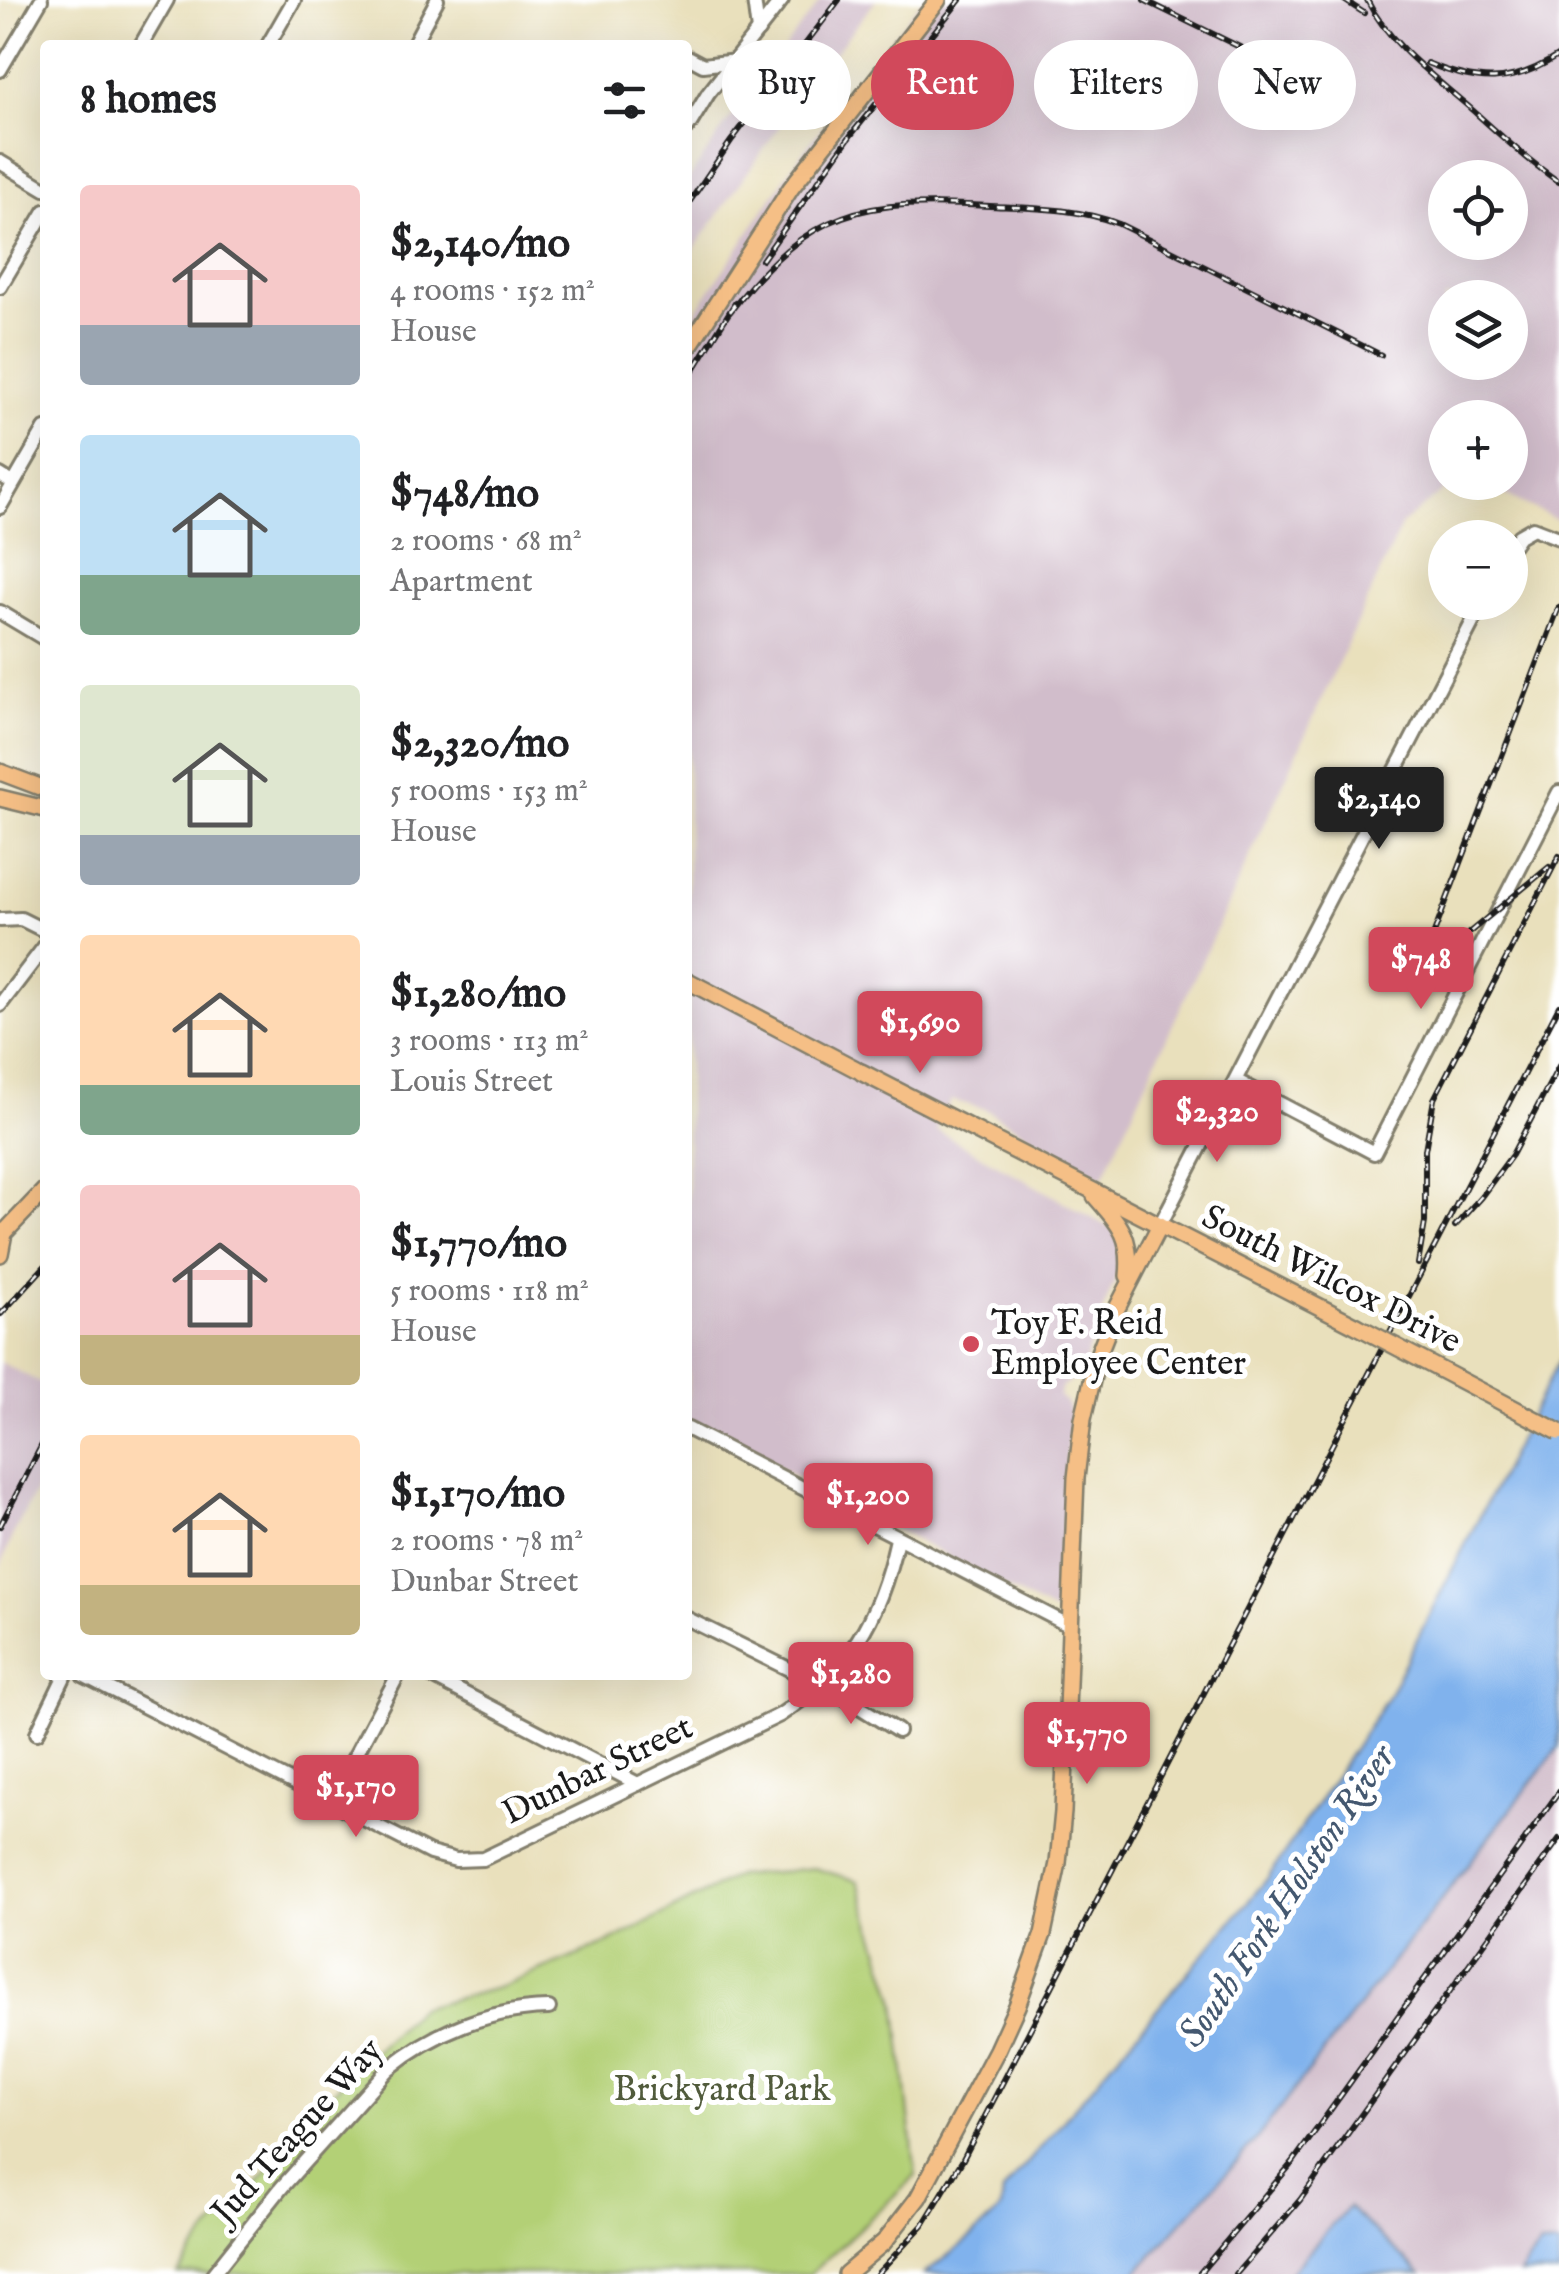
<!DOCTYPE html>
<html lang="en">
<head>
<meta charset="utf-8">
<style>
  body { margin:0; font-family:"IM FELL English",serif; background:#f6f6f6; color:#202124; height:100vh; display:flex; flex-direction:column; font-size:38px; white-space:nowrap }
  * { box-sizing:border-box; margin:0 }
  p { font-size:32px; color:#757577 }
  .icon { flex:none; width:55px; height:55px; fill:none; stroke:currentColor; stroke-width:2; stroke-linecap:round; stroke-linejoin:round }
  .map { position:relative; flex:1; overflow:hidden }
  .details { position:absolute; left:40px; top:40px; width:652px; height:1640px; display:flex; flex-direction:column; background:#fff; border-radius:10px; box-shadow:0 10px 40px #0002 }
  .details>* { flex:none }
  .top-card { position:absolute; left:722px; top:40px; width:685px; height:90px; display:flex; gap:20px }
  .fabs { position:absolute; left:1428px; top:160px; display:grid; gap:20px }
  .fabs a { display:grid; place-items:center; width:100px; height:100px; border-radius:50%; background:#fff; box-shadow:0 10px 40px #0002; font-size:50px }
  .price { position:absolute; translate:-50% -85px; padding:0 22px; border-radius:10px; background:#d1495b; color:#fff; font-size:32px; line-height:65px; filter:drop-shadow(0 2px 5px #0008) }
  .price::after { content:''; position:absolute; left:50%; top:60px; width:30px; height:22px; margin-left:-15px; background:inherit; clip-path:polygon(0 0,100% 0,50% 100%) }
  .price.on { background:#222; color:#fff }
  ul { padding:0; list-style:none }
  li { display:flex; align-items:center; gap:30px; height:250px; padding:0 40px }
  li span { display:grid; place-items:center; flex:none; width:280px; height:200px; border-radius:10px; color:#555 }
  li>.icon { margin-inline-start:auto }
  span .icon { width:120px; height:120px; fill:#fffc; stroke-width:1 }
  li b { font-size:42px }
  h2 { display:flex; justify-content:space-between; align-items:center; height:120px; padding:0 40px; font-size:42px }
  .chip { padding:0 35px; border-radius:45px; background:#fff; box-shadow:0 10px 40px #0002; font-size:35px; line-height:90px }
  .chip.on { background:#d1495b; color:#fff }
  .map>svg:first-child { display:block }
  .industrial { fill:#d1bdcb; fill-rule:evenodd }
  .green { fill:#b3d076; stroke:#687649; stroke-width:2.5 }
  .water { fill:#80b2ed; stroke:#4e6784; stroke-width:2.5 }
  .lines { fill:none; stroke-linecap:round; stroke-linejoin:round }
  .minor-casing { stroke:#827e6c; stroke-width:18 }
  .major-casing { stroke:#827e6c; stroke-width:20 }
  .minor { stroke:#fff; stroke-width:12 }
  .major { stroke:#f5bf86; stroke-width:15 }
  .rail-casing { stroke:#1c1c1c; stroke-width:6 }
  .rail { stroke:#fff; stroke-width:2.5; stroke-dasharray:8; stroke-linecap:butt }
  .major-bridge-casing { stroke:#827e6c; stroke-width:20; stroke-linecap:butt }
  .major-bridge { stroke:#f5bf86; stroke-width:15 }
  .poi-dot { fill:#d1495b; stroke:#fff; stroke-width:4 }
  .labels { text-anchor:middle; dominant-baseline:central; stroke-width:10; stroke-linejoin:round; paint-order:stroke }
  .street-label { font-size:35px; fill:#1c1c1c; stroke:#fff }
  .poi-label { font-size:35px; fill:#1c1c1c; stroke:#fff; text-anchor:start }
  .park-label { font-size:35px; fill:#515b3c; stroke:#fff }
  .water-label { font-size:38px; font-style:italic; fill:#445870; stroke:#fff }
</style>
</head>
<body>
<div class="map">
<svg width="1559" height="2274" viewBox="0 0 1559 2274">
  <rect width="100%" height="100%" fill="#fff"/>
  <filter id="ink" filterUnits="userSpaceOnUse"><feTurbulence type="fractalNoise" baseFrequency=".01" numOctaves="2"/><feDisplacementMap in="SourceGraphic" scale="20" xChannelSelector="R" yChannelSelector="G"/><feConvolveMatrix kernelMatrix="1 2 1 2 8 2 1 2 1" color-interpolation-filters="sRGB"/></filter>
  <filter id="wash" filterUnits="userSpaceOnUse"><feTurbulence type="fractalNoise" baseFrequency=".0048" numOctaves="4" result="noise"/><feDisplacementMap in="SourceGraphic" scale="40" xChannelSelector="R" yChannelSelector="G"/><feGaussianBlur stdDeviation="2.25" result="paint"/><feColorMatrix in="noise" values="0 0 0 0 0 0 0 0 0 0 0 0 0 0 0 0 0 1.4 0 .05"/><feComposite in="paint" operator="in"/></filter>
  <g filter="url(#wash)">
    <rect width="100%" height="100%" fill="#e9e0bc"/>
    <g class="industrial">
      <polygon points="821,0 876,0 800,97 688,258 688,180 725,125"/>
      <path d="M922 0H1559V521L1481 483 1510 482V418H1445V482L1453 483 1402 524 1102 1179 985 1109 951 1100 936 1130 1117 1232 1123 1260 1092 1337 1082 1374 1062 1387 1059 1396 1066 1402 1073 1417 1067 1450 1060 1607 1054 1613 688 1420V323L801 154ZM1445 178H1510V242H1445ZM1445 298H1510V362H1445Z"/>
      <polygon points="0,1362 45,1385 45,1472 11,1539 0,1569"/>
      <polygon points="1559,1747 1559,2274 1134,2274 1260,2134"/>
    </g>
    <polygon class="green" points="814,1868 858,1881 896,2002 916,2176 810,2274 178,2274 209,2231 256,2184 326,2098 419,2008 501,1987 612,1941 737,1876"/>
    <g class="water">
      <polygon points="1559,1360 1559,1747 1254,2142 1135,2274 924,2274 973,2236 1001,2209 1003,2192 1268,1878 1387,1698"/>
      <polygon points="1348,2207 1421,2274 1289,2274"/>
      <polygon points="1540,2246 1559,2246 1559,2274 1519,2274"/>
    </g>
  </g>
  <g filter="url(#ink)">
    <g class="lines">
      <g class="minor-casing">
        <g id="minor">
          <polyline points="754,0 758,31"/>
          <polyline points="141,45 167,0"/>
          <polyline points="268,45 294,0"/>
          <polyline points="413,45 437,0"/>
          <polyline points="688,57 703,65 736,61"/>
          <polyline points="0,70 41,0"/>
          <polyline points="688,127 708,94 782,0"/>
          <polyline points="0,162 45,189"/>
          <polyline points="0,287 45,211"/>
          <polyline points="0,475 13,483"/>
          <polyline points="0,507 45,429"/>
          <polyline points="1510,549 1519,536 1533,528 1559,538"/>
          <polyline points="0,612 45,639"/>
          <polyline points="0,920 21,919 45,931"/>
          <polyline points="0,1005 45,946"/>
          <polyline points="1237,1081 1374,1153 1559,792"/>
          <polyline points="1160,1225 1483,602"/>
          <polyline points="688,1429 1070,1626"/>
          <polyline points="688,1619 837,1693 898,1731"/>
          <path d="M83 1675 430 1853 456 1860 483 1859 780 1715C850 1669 879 1620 897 1539"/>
          <polyline points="429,1675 638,1784"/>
          <polyline points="37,1733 65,1675"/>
          <polyline points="330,1803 398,1675"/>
          <path d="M213 2274 282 2187 388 2069C433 2032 490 2009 549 2008"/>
        </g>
      </g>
      <g class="major-casing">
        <g id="major">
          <polyline points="688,348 791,188 938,0"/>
          <polyline points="0,772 45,789"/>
          <polyline points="0,798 45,809"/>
          <polyline points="688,981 856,1069"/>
          <polyline points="861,1072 1357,1326"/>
          <path d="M1095 1196C1120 1225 1132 1236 1128 1276"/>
          <polyline points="0,1254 4,1233 45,1190"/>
          <polyline points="846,2274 884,2242 918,2198 997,2050 1017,2006 1043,1934 1058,1863 1063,1812 1076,1478 1083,1419 1098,1355 1114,1314 1160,1225"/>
        </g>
      </g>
      <use href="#minor" class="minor"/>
      <use href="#major" class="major"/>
      <g class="rail-casing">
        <g id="rail">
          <polyline points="1144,0 1317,85"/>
          <polyline points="1344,0 1364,13"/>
          <path d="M1367 0C1389 44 1432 75 1469 107 1498 133 1527 160 1559 182"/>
          <path d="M1427 63C1478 84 1511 86 1559 55"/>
          <polyline points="688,204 731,141 839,0"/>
          <polyline points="762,260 851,135 960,0"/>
          <path d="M730 312C810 207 864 199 990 206 1034 208 1077 208 1119 224L1381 355"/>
          <polyline points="688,379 735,303"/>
          <polyline points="1421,972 1549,867"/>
          <polyline points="1418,975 1559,607"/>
          <polyline points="1455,1226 1481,1197 1512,1155 1559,1066"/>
          <polyline points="1418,1264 1425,1222 1425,1150 1434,1099 1559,856"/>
          <polyline points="1,1314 45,1266"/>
          <polyline points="0,1526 45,1439"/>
          <polyline points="877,2274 923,2225 962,2161 1559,1006"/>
          <polyline points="1199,2274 1293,2162 1559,1792"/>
          <polyline points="1236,2274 1300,2200 1559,1839"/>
        </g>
      </g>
      <use href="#rail" class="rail"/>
      <g class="major-bridge-casing">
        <polyline id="major-bridge" points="1357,1326 1559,1432"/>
      </g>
      <use href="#major-bridge" class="major-bridge"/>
    </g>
  </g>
  <circle class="poi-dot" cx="971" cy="1344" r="10"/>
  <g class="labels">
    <g class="street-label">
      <text transform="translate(1331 1280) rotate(27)">South Wilcox Drive</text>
      <text transform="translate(598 1771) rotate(-26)">Dunbar Street</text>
      <text transform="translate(298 2132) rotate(-48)">Jud Teague Way</text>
    </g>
    <g class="poi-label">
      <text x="991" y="1324">Toy F. Reid<tspan x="991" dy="40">Employee Center</tspan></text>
    </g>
    <g class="park-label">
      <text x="722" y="2090">Brickyard Park</text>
    </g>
    <g class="water-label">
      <text transform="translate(1288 1897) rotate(-56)">South Fork Holston River</text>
    </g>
  </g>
</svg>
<div class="fabs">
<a><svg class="icon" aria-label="locate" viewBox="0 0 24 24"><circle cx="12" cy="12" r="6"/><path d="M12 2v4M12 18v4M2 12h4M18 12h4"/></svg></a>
<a><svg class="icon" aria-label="layers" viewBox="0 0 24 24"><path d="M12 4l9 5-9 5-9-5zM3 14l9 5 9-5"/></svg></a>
<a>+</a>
<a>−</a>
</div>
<b class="price on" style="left:1379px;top:852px">$2,140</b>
<b class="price" style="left:1421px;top:1012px">$748</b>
<b class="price" style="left:920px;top:1076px">$1,690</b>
<b class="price" style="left:1217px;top:1165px">$2,320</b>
<b class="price" style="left:868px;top:1548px">$1,200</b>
<b class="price" style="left:851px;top:1727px">$1,280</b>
<b class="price" style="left:1087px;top:1787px">$1,770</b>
<b class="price" style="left:356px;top:1840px">$1,170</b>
<div class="top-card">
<a class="chip">Buy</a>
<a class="chip on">Rent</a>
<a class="chip">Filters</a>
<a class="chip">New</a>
</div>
<section class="details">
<h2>8 homes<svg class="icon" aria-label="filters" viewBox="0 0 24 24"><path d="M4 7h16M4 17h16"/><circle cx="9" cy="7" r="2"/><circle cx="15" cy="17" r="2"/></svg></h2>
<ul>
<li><span style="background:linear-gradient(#f6c9c9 70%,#9aa5b1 0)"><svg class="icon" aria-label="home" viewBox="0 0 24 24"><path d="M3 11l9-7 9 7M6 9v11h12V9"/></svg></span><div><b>$2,140/mo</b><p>4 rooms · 152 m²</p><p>House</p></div></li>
<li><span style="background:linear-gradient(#bfe0f5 70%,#7fa58c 0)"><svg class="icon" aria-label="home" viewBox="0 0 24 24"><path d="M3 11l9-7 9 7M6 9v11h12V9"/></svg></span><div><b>$748/mo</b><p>2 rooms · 68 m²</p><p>Apartment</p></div></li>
<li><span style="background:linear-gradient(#dfe7d0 75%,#9aa5b1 0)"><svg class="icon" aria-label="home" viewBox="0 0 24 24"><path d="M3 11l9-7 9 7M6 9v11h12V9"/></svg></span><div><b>$2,320/mo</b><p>5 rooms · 153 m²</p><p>House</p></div></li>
<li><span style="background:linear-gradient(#ffd9b3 75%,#7fa58c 0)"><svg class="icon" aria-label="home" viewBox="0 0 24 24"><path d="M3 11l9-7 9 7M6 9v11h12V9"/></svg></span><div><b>$1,280/mo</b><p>3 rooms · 113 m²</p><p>Louis Street</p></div></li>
<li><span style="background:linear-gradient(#f6c9c9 75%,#c2b280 0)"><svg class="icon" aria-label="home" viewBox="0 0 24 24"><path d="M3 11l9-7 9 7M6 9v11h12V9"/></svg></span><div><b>$1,770/mo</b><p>5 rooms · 118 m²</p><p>House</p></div></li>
<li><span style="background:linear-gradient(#ffd9b3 75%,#c2b280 0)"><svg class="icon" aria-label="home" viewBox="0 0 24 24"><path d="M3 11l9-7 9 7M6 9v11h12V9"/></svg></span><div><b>$1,170/mo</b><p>2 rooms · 78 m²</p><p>Dunbar Street</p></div></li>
</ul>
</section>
</div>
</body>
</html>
